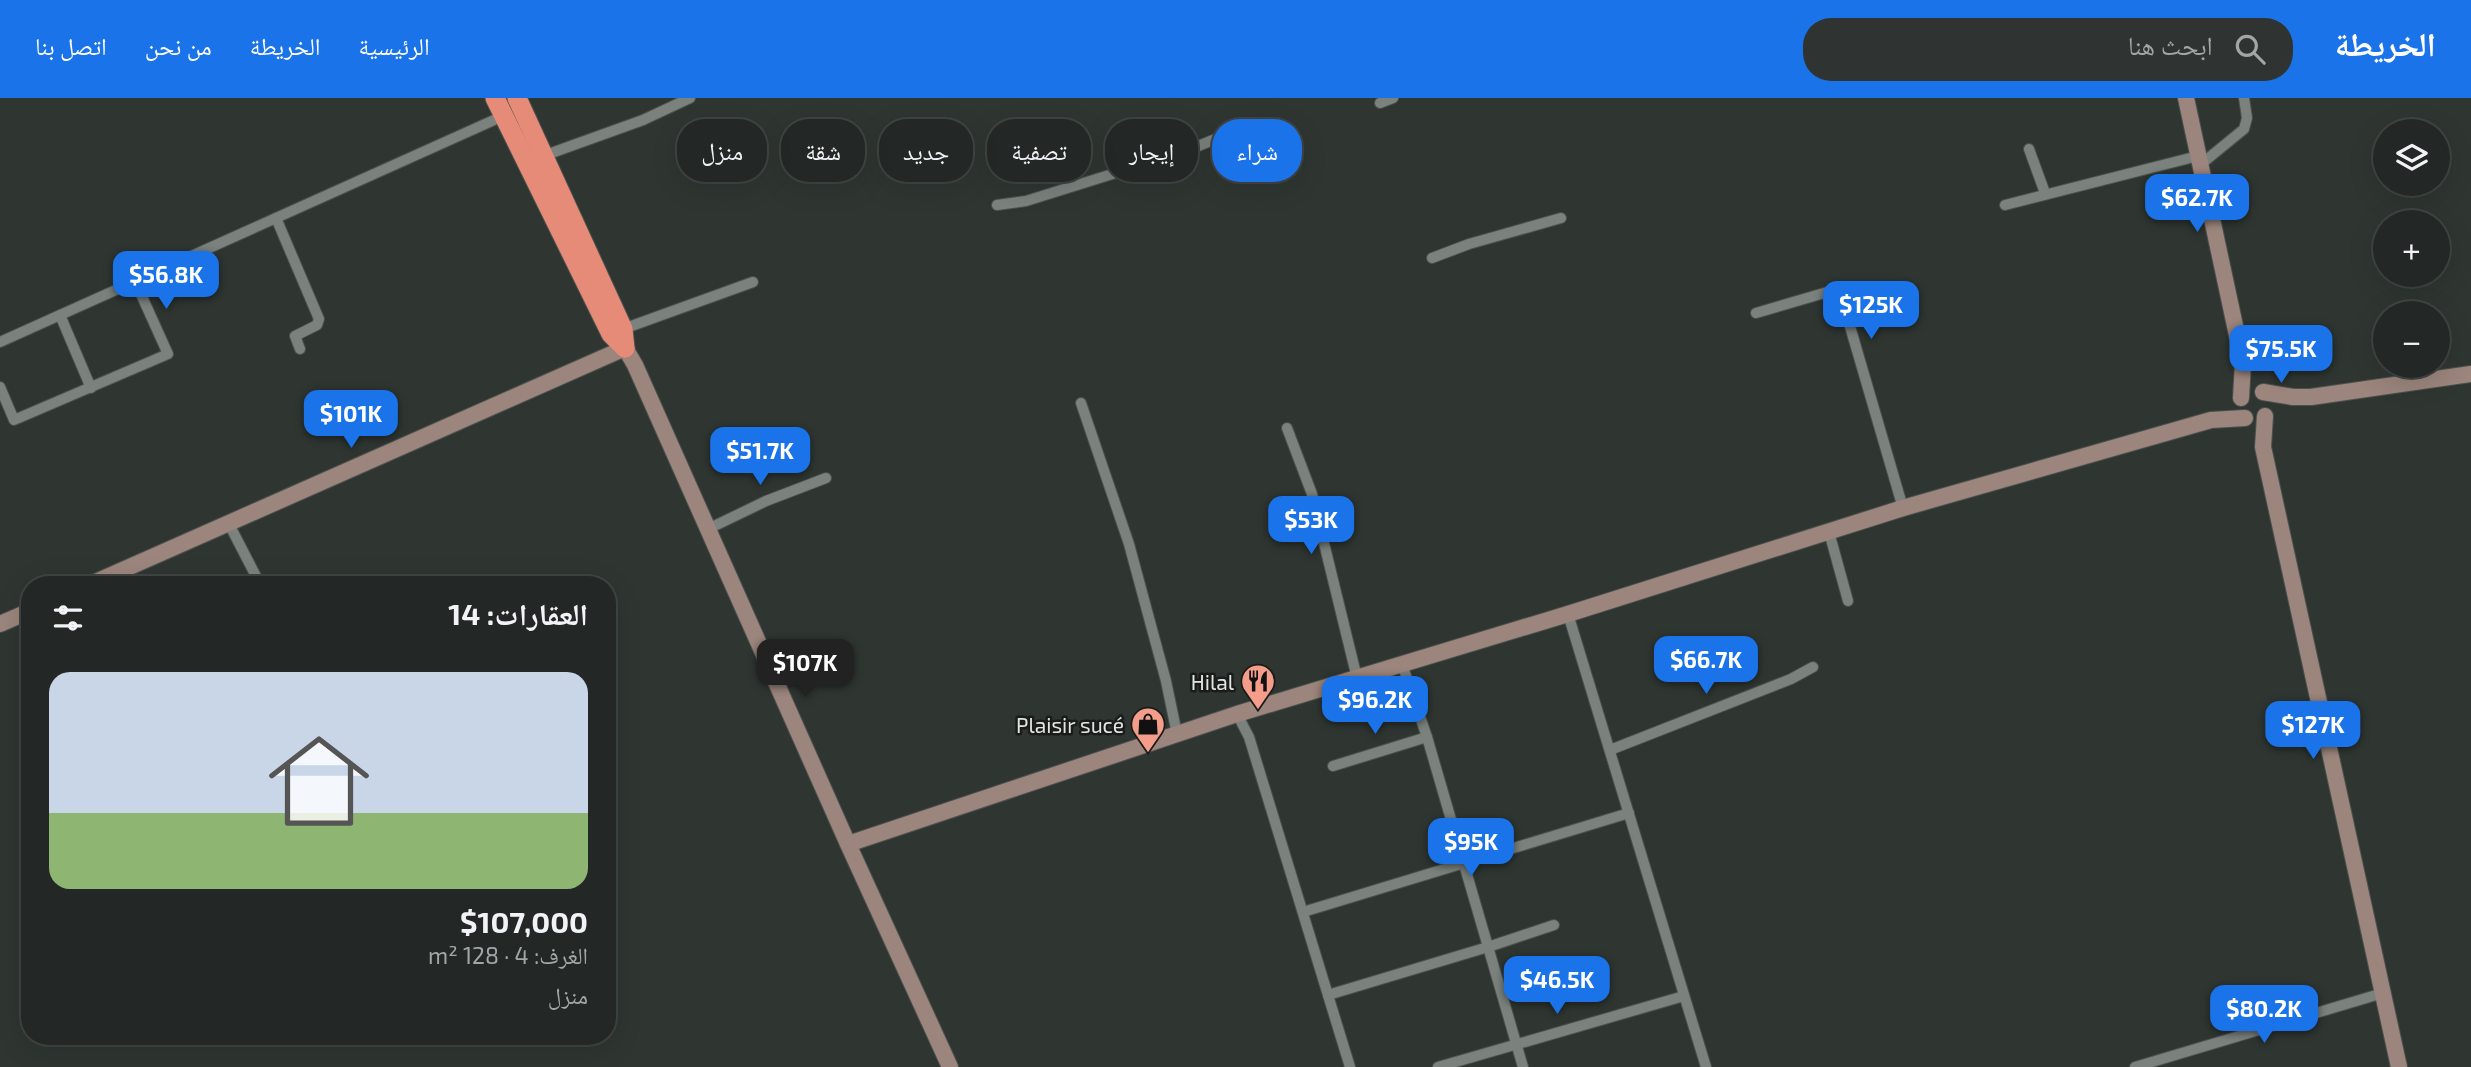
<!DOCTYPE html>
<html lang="ar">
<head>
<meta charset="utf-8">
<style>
  body { margin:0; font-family:"Exo 2","Noto Naskh Arabic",sans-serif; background:#2f3432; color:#f1f3f6; direction:rtl; height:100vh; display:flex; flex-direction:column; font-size:26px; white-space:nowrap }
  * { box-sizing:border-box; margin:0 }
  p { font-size:23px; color:#a3a6a7 }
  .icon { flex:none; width:38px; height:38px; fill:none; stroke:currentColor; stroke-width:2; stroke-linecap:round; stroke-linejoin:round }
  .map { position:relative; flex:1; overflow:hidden; direction:ltr }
  .drawer { position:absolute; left:21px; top:478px; width:595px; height:469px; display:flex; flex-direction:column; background:#232826; border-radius:28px; box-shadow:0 7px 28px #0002,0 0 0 2px #404443; direction:rtl }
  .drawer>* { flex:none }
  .banner { position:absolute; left:637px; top:21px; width:665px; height:63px; direction:rtl; display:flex; gap:14px }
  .fabs { position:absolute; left:2373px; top:21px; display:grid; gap:14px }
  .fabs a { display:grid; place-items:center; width:77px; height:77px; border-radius:50%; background:#232826; box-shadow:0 7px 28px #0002,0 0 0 2px #404443; font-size:35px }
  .price { position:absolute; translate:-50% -60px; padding:0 16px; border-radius:14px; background:#1a73e8; color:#fff; font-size:23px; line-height:46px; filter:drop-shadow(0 2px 4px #0008) }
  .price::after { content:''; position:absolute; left:50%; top:42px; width:21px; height:16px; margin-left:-10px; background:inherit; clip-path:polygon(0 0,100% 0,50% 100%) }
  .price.active { background:#222; color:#fff }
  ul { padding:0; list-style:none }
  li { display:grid; align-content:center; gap:14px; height:371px; padding:0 28px }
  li+li { border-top:2px solid #404443 }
  li span { display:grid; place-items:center; height:217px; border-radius:21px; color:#555 }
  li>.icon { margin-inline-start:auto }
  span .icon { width:126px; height:126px; fill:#fffc; stroke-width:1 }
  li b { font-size:30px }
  h2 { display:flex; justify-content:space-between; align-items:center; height:84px; padding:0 28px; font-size:30px }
  .pill { padding:0 24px; border-radius:28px; background:#232826; box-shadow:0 7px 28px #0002,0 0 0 2px #404443; font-size:24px; line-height:63px }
  .pill.active { background:#1a73e8; color:#fff }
  header { display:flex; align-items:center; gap:42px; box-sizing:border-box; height:98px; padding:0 35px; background:#1a73e8; color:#fff }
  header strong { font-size:33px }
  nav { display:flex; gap:38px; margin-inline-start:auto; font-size:24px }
  .search { width:490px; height:63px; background:#2f3432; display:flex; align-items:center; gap:18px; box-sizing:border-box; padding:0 24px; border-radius:28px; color:#a3a6a7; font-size:26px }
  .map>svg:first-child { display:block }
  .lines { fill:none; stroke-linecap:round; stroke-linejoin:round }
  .street-casing { stroke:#4c514d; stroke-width:12 }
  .secondary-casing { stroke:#4c514d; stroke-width:18 }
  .highway-casing { stroke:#4c514d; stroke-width:21 }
  .street { stroke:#7b827e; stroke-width:10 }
  .secondary { stroke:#9b857c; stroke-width:16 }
  .highway { stroke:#e58b78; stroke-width:19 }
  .labels { text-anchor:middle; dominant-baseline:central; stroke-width:5; stroke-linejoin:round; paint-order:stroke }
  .poi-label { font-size:21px; fill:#e1e5e2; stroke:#191c1a; text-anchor:end }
</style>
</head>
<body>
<header>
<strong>الخريطة</strong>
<div class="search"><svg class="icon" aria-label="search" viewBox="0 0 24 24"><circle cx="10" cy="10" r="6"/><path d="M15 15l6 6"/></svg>ابحث هنا</div>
<nav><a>الرئيسية</a><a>الخريطة</a><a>من نحن</a><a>اتصل بنا</a></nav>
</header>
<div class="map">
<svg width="2471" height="969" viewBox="0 0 2471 969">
  <rect width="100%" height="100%" fill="#2f3632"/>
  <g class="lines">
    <g class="street-casing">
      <g id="street">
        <polyline points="1380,5 1393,0"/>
        <polyline points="2029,51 2045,95"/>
        <polyline points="543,58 643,22 690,0"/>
        <polyline points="2200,67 2244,31 2247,20 2244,0"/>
        <polyline points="997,107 1026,103 1186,53 1235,33"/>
        <polyline points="2005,107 2198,58"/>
        <polyline points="276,120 319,221 317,227 295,238 300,251"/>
        <polyline points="1432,160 1469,146 1561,120"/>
        <polyline points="1756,215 1838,191 1842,201 1903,410"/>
        <polyline points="60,217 91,290"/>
        <polyline points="623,231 753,184"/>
        <polyline points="0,244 503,18"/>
        <polyline points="0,289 14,322 168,256 135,183"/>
        <polyline points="1081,305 1129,446 1166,583 1177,636"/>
        <polyline points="1287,330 1312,396 1357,580"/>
        <polyline points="229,426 260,486"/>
        <polyline points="708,431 766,403 826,380"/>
        <polyline points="1829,434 1848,503"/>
        <polyline points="1568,516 1706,969"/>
        <polyline points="1402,566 1427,639 1523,969"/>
        <polyline points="1237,616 1249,639 1350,969"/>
        <polyline points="1610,652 1791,581 1813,569"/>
        <polyline points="1333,668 1427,639"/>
        <polyline points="28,693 30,693"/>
        <polyline points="1303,814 1629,715"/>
        <polyline points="1328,897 1488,849 1554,827"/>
        <polyline points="1438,969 1684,898"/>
        <polyline points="2135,969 2383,895"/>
      </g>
    </g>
    <g class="secondary-casing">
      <g id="secondary">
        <polyline points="2186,0 2243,265 2241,300"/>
        <polyline points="2263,294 2293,299 2311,299 2471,276"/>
        <polyline points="2265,318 2263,349 2399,969"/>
        <polyline points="91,486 625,250 635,267 848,746 950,969"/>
        <polyline points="0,526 30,513"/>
        <polyline points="848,746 1237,616 1568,516 1903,410 2211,322 2245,320"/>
      </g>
    </g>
    <g class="highway-casing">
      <g id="highway">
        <polyline points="495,0 611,236 625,250"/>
        <polyline points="517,0 623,231 625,250"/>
      </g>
    </g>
    <use href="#street" class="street"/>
    <use href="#secondary" class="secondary"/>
    <use href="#highway" class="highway"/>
  </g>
  <defs>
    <g id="restaurant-pin" transform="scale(1.75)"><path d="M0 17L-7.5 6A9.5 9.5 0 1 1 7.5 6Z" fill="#f49d8b" stroke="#191c1a"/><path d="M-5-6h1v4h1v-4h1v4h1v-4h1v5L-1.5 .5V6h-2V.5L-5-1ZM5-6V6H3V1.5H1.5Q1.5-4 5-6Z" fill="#111"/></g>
    <g id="shop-pin" transform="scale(1.75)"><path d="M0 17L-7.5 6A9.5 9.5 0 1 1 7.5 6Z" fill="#f49d8b" stroke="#191c1a"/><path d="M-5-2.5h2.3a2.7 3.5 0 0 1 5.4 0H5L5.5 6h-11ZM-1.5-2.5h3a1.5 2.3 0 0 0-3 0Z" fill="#111"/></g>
  </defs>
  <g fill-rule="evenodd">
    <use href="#restaurant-pin" x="1258" y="583"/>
    <use href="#shop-pin" x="1148" y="626"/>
  </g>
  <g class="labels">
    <g class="poi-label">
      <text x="1234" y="583">Hilal</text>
      <text x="1124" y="626">Plaisir sucé</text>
    </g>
  </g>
</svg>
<div class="fabs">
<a><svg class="icon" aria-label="layers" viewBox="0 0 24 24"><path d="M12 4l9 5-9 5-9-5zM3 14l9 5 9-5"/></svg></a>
<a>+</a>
<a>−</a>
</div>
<b class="price" style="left:2197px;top:136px">$62.7K</b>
<b class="price" style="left:166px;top:213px">$56.8K</b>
<b class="price" style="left:1871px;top:243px">$125K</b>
<b class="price" style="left:2281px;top:287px">$75.5K</b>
<b class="price" style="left:351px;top:352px">$101K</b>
<b class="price" style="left:760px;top:389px">$51.7K</b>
<b class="price" style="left:1311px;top:458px">$53K</b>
<b class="price" style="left:1706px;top:598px">$66.7K</b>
<b class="price active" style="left:805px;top:601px">$107K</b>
<b class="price" style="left:1375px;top:638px">$96.2K</b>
<b class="price" style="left:2313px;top:663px">$127K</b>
<b class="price" style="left:1471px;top:780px">$95K</b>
<b class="price" style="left:1557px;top:918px">$46.5K</b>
<b class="price" style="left:2264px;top:947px">$80.2K</b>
<div class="banner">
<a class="pill active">شراء</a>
<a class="pill">إيجار</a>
<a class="pill">تصفية</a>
<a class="pill">جديد</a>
<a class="pill">شقة</a>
<a class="pill">منزل</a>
</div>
<section class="drawer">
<h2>العقارات: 14<svg class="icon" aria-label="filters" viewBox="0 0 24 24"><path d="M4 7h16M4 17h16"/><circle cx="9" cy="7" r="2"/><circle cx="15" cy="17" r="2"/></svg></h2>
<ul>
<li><span style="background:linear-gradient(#c9d6e8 65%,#8fb573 0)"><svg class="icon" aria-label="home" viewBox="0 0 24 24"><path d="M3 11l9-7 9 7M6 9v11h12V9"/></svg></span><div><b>$107,000</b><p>الغرف: 4 · 128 m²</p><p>منزل</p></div></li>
</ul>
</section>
</div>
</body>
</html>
